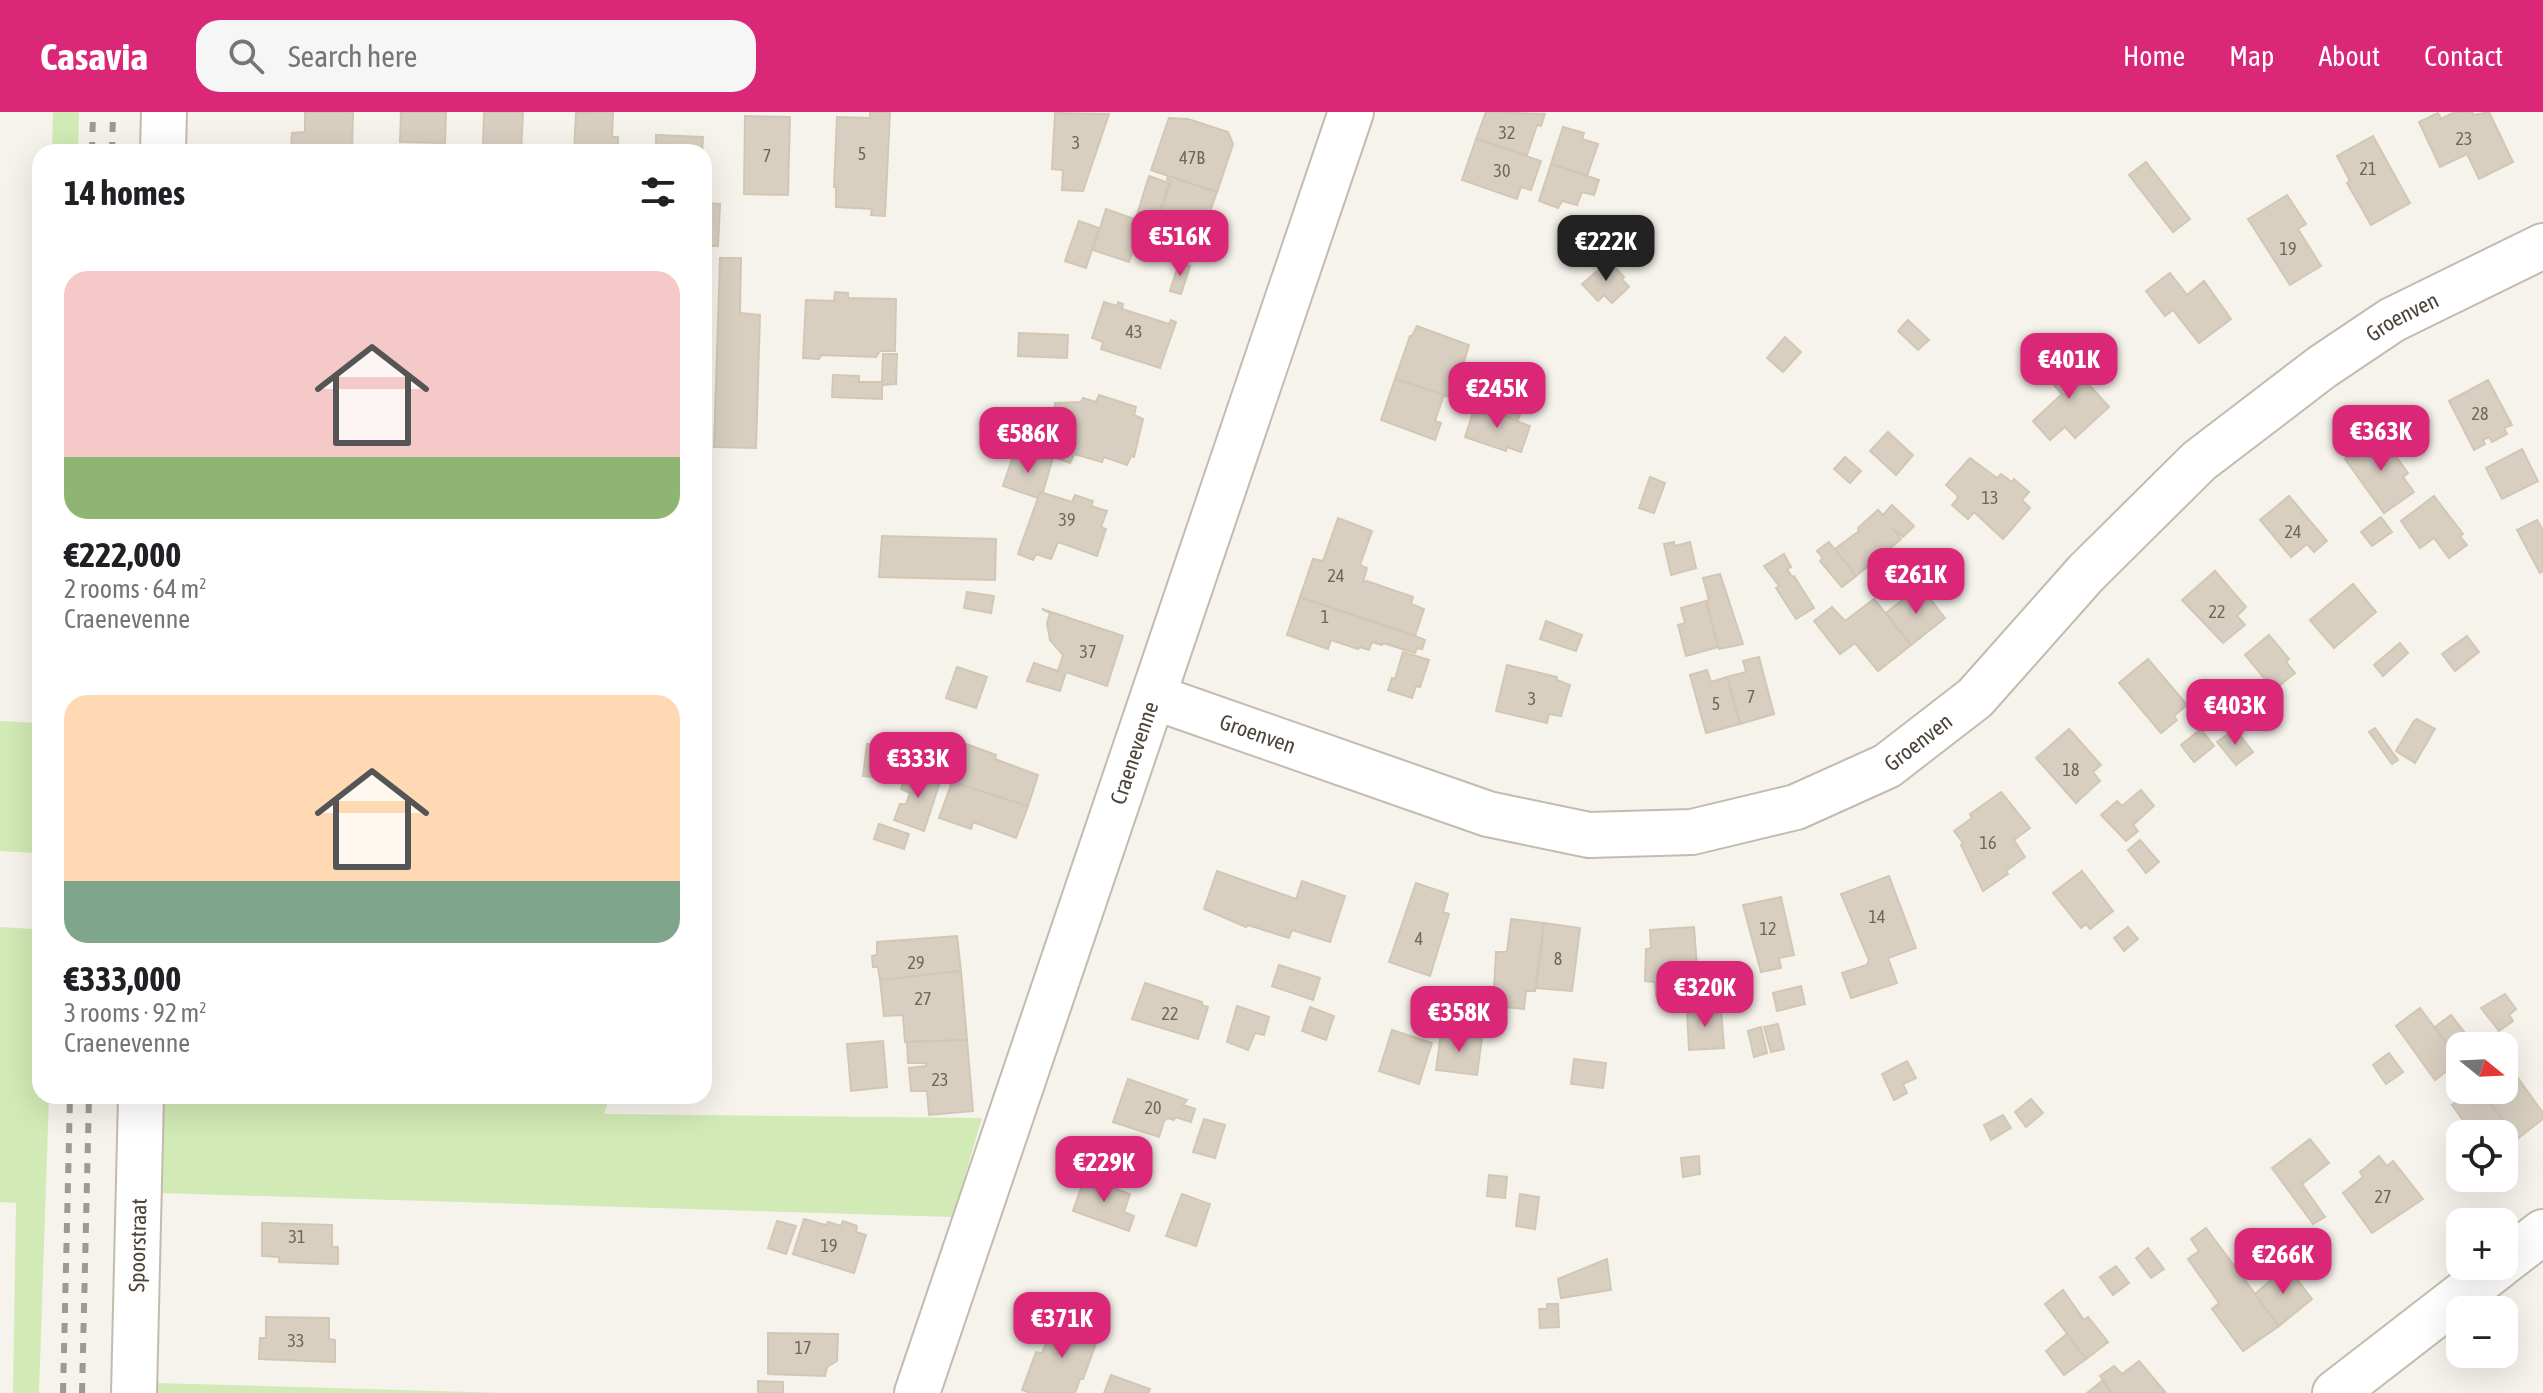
<!DOCTYPE html>
<html lang="en">
<head>
<meta charset="utf-8">
<style>
  body { margin:0; font-family:"Asap Condensed",sans-serif; background:#f6f6f6; color:#202124; height:100vh; display:flex; flex-direction:column; font-size:30px; white-space:nowrap }
  * { box-sizing:border-box; margin:0 }
  p { font-size:26px; color:#757577 }
  .icon { flex:none; width:44px; height:44px; fill:none; stroke:currentColor; stroke-width:2; stroke-linecap:round; stroke-linejoin:round }
  .map { position:relative; flex:1; overflow:hidden }
  .side { position:absolute; left:32px; top:32px; width:680px; height:960px; display:flex; flex-direction:column; background:#fff; border-radius:24px; box-shadow:0 8px 32px #0002 }
  .side>* { flex:none }
  .needle { width:52px; rotate:108deg }
  .tools { position:absolute; left:2446px; top:920px; display:grid; gap:16px }
  .tools a { display:grid; place-items:center; width:72px; height:72px; border-radius:16px; background:#fff; box-shadow:0 8px 32px #0002; font-size:40px }
  .price { position:absolute; translate:-50% -68px; padding:0 18px; border-radius:16px; background:#db2777; color:#fff; font-size:26px; line-height:52px; filter:drop-shadow(0 2px 4px #0008) }
  .price::after { content:''; position:absolute; left:50%; top:48px; width:24px; height:18px; margin-left:-12px; background:inherit; clip-path:polygon(0 0,100% 0,50% 100%) }
  .price.active { background:#222; color:#fff }
  ul { padding:0; list-style:none }
  li { display:grid; align-content:center; gap:16px; height:424px; padding:0 32px }
  li span { display:grid; place-items:center; height:248px; border-radius:24px; color:#555 }
  li>.icon { margin-inline-start:auto }
  span .icon { width:144px; height:144px; fill:#fffc; stroke-width:1 }
  li b { font-size:34px }
  h2 { display:flex; justify-content:space-between; align-items:center; height:96px; padding:0 32px; font-size:34px }
  header { display:flex; align-items:center; gap:48px; box-sizing:border-box; height:112px; padding:0 40px; background:#db2777; color:#fff }
  header strong { font-size:38px }
  nav { display:flex; gap:44px; margin-inline-start:auto; font-size:28px }
  .search { width:560px; height:72px; background:#f6f6f6; display:flex; align-items:center; gap:20px; box-sizing:border-box; padding:0 28px; border-radius:24px; color:#757577; font-size:30px }
  .map>svg:first-child { display:block }
  .green { fill:#d2eab5 }
  .building { fill:#d8cfc1; stroke:#d3c7b4; stroke-width:2 }
  .lines { fill:none; stroke-linecap:round; stroke-linejoin:round }
  .minor-casing { stroke:#c2bbae; stroke-width:48 }
  .minor { stroke:#fff; stroke-width:44 }
  .rail { stroke:#9a9a9a; stroke-width:6; stroke-dasharray:10 10; stroke-linecap:butt }
  .labels { text-anchor:middle; dominant-baseline:central; stroke-width:6; stroke-linejoin:round; paint-order:stroke }
  .number-label { font-size:18px; fill:#6e675b }
  .street-label { font-size:22px; fill:#4b4439; stroke:#fff }
</style>
</head>
<body>
<header>
<strong>Casavia</strong>
<div class="search"><svg class="icon" aria-label="search" viewBox="0 0 24 24"><circle cx="10" cy="10" r="6"/><path d="M15 15l6 6"/></svg>Search here</div>
<nav><a>Home</a><a>Map</a><a>About</a><a>Contact</a></nav>
</header>
<div class="map">
<svg width="2543" height="1281" viewBox="0 0 2543 1281">
  <rect width="100%" height="100%" fill="#f6f3ec"/>
  <g class="green">
    <polygon points="53,0 79,0 78,40 52,40"/>
    <polygon points="40,572 40,984 49,984 39,1281 13,1281 16,1091 0,1090 0,815 33,817 35,741 0,739 0,609 39,611"/>
    <polygon points="165,984 610,984 604,1002 982,1006 953,1105 160,1081"/>
    <polygon points="156,1271 505,1281 156,1281"/>
  </g>
  <g class="building">
    <polygon points="305,0 353,0 352,40 291,40 292,21 305,20"/>
    <polygon points="401,0 446,0 445,31 400,30"/>
    <polygon points="484,0 523,0 521,40 470,40 471,34 483,34"/>
    <polygon points="613,0 612,25 618,25 618,40 574,40 576,1"/>
    <polygon points="870,0 890,0 885,104 871,103 872,97 836,95 836,75 834,75 837,5 870,6"/>
    <polygon points="1486,0 1545,2 1541,14 1537,13 1527,43 1476,27"/>
    <polygon points="2455,0 2472,0 2474,3 2489,0 2513,50 2479,67 2467,42 2440,55 2419,10 2438,1 2441,7"/>
    <polygon points="1055,1 1109,2 1083,79 1062,78 1063,58 1052,57"/>
    <polygon points="745,4 790,5 788,83 744,82"/>
    <polygon points="1169,6 1188,7 1228,20 1233,32 1217,80 1151,58"/>
    <polygon points="1563,15 1584,21 1582,27 1598,32 1587,64 1551,52"/>
    <polygon points="656,23 703,25 702,40 656,40"/>
    <polygon points="2373,24 2410,91 2371,113 2347,71 2350,69 2337,44"/>
    <polygon points="1476,27 1541,49 1531,78 1521,75 1517,87 1462,68"/>
    <polygon points="2146,50 2190,107 2173,120 2129,63"/>
    <polygon points="1551,52 1599,68 1594,83 1582,80 1577,93 1562,89 1558,96 1539,89"/>
    <polygon points="1149,64 1169,71 1156,109 1137,103"/>
    <polygon points="1168,64 1217,80 1199,130 1156,117 1171,69 1167,68"/>
    <polygon points="2287,83 2306,112 2298,117 2321,154 2290,173 2248,107"/>
    <polygon points="704,91 720,92 718,134 704,134"/>
    <polygon points="1106,97 1143,110 1129,150 1093,138"/>
    <polygon points="1079,109 1099,116 1086,156 1065,149"/>
    <polygon points="720,146 741,146 740,201 760,203 756,336 714,335"/>
    <polygon points="1609,149 1624,165 1622,167 1629,175 1612,191 1604,183 1598,189 1582,172"/>
    <polygon points="1179,151 1190,154 1181,182 1170,179"/>
    <polygon points="2170,161 2187,183 2204,169 2231,207 2199,231 2173,198 2165,204 2146,179"/>
    <polygon points="835,180 848,181 848,186 896,187 895,239 880,239 876,245 821,243 819,247 803,246 806,188 834,189"/>
    <polygon points="1104,190 1117,194 1118,190 1123,192 1122,197 1169,212 1171,208 1176,210 1160,256 1101,237 1103,230 1092,226"/>
    <polygon points="1908,208 1929,228 1918,238 1898,219"/>
    <polygon points="1417,214 1469,233 1459,266 1479,273 1487,251 1532,267 1518,308 1395,267 1410,224 1412,224"/>
    <polygon points="1019,221 1068,223 1067,246 1018,244"/>
    <polygon points="1785,225 1801,240 1783,260 1767,246"/>
    <polygon points="2060,240 2109,295 2075,326 2065,315 2050,328 2033,309 2062,282 2040,258"/>
    <polygon points="883,242 897,242 896,272 882,273 882,287 832,285 833,263 859,264 859,270 882,270"/>
    <polygon points="1395,267 1444,283 1435,309 1441,311 1435,328 1381,308"/>
    <polygon points="2488,268 2512,313 2504,316 2507,322 2492,330 2489,325 2483,328 2485,332 2474,338 2449,289"/>
    <polygon points="1099,283 1136,295 1134,303 1143,307 1134,345 1131,344 1127,353 1104,345 1102,350 1074,342 1070,351 1056,346 1002,343 1002,312 1053,313 1055,291 1081,290 1083,286 1096,290"/>
    <polygon points="1475,294 1530,314 1521,340 1507,335 1506,339 1465,325"/>
    <polygon points="1888,320 1913,343 1896,363 1870,339"/>
    <polygon points="2380,322 2408,361 2403,365 2414,380 2384,401 2345,347"/>
    <polygon points="2522,337 2538,369 2502,387 2486,356"/>
    <polygon points="1013,344 1053,346 1043,380 1040,380 1038,386 1003,374"/>
    <polygon points="1845,345 1861,359 1850,371 1834,357"/>
    <polygon points="1970,346 1997,366 2001,362 2012,370 2014,367 2029,380 2022,388 2030,396 2003,427 1974,400 1968,407 1952,393 1958,386 1957,383 1946,373"/>
    <polygon points="1650,365 1665,371 1654,401 1639,396"/>
    <polygon points="1040,380 1072,390 1075,383 1093,389 1091,394 1107,399 1101,415 1106,417 1097,444 1058,430 1051,447 1036,442 1033,448 1018,442"/>
    <polygon points="2289,384 2327,429 2314,440 2307,432 2291,445 2260,408"/>
    <polygon points="2434,384 2463,422 2460,424 2467,433 2449,446 2434,426 2420,436 2401,409"/>
    <polygon points="1892,393 1914,414 1903,425 1892,416 1901,427 1856,464 1835,437 1859,419 1858,416 1878,398 1883,403"/>
    <polygon points="2381,405 2392,420 2372,434 2361,420"/>
    <polygon points="1338,406 1372,419 1360,453 1367,456 1363,470 1367,469 1413,485 1411,492 1424,497 1415,524 1300,485 1313,447 1323,449"/>
    <polygon points="2537,408 2543,418 2543,459 2540,461 2517,418"/>
    <polygon points="882,424 996,427 995,468 879,465"/>
    <polygon points="1674,430 1675,434 1690,430 1696,456 1671,463 1664,432"/>
    <polygon points="1829,430 1856,464 1842,475 1820,449 1823,446 1817,439"/>
    <polygon points="1784,442 1791,455 1787,457 1792,465 1794,464 1814,496 1796,507 1776,476 1779,474 1764,454"/>
    <polygon points="2215,459 2246,495 2237,504 2245,513 2223,531 2182,488"/>
    <polygon points="1720,462 1743,532 1719,537 1706,489 1709,488 1703,466"/>
    <polygon points="2353,472 2376,500 2334,536 2310,508"/>
    <polygon points="1920,474 1945,506 1911,533 1886,501"/>
    <polygon points="967,480 994,484 991,501 964,496"/>
    <polygon points="1300,485 1415,524 1425,528 1422,537 1417,536 1415,541 1383,531 1382,533 1372,530 1369,538 1360,535 1358,537 1331,528 1328,537 1287,523"/>
    <polygon points="1874,487 1911,533 1878,559 1855,531 1840,542 1814,509 1832,495 1845,509"/>
    <polygon points="1706,489 1718,535 1686,544 1678,513 1685,511 1681,496"/>
    <polygon points="1042,497 1123,524 1107,574 1066,560 1060,579 1027,569 1034,551 1058,559 1063,543 1050,528 1047,511 1050,501"/>
    <polygon points="1546,509 1582,523 1576,539 1540,527"/>
    <polygon points="2269,523 2289,547 2286,550 2295,561 2274,578 2245,543"/>
    <polygon points="2467,524 2479,540 2455,559 2442,542"/>
    <polygon points="2400,531 2408,541 2383,564 2374,553"/>
    <polygon points="1403,540 1429,548 1420,575 1416,574 1412,586 1388,578 1392,566 1395,567"/>
    <polygon points="1759,545 1774,602 1740,612 1727,565 1746,560 1743,549"/>
    <polygon points="2148,547 2187,593 2174,604 2177,608 2161,621 2119,571"/>
    <polygon points="1507,553 1557,565 1557,568 1570,573 1561,604 1549,602 1547,611 1496,599"/>
    <polygon points="957,555 987,565 976,596 946,586"/>
    <polygon points="1707,558 1711,570 1727,565 1740,612 1706,621 1690,563"/>
    <polygon points="2417,607 2435,617 2415,651 2396,639 2414,609"/>
    <polygon points="2375,616 2398,648 2392,652 2369,620"/>
    <polygon points="2069,617 2101,653 2093,660 2100,669 2076,691 2036,646"/>
    <polygon points="2201,617 2214,634 2194,650 2181,633"/>
    <polygon points="2235,617 2253,640 2236,653 2217,630"/>
    <polygon points="917,630 926,634 928,630 951,639 941,667 919,660 917,664 896,658 895,668 863,664 867,632 913,639"/>
    <polygon points="966,632 996,643 995,647 1038,663 1028,694 952,670"/>
    <polygon points="919,660 941,667 924,719 894,708 900,692 906,692 910,681 901,677 906,661 917,664"/>
    <polygon points="952,670 1028,694 1016,726 973,710 971,717 939,706"/>
    <polygon points="2141,678 2154,694 2133,713 2138,719 2126,729 2101,703 2117,689 2122,694"/>
    <polygon points="2001,680 2030,716 2014,728 2025,745 2006,759 2008,762 1983,779 1961,733 1963,731 1954,719 1972,706 1970,702"/>
    <polygon points="879,712 909,722 904,737 874,727"/>
    <polygon points="2140,728 2159,750 2146,761 2128,738"/>
    <polygon points="1217,759 1296,787 1302,769 1345,784 1330,830 1292,818 1289,826 1248,813 1246,815 1204,797"/>
    <polygon points="2082,759 2113,799 2090,817 2086,812 2081,816 2053,781"/>
    <polygon points="1889,764 1916,836 1888,846 1897,871 1851,886 1842,861 1867,853 1869,848 1841,782"/>
    <polygon points="1416,771 1448,782 1443,800 1449,802 1430,864 1389,850"/>
    <polygon points="1781,785 1794,843 1779,846 1781,856 1761,860 1743,793"/>
    <polygon points="1511,807 1544,811 1535,879 1526,879 1524,897 1493,894 1496,840 1507,840"/>
    <polygon points="1544,811 1580,816 1572,879 1536,876"/>
    <polygon points="1694,815 1699,881 1679,882 1679,892 1675,893 1673,884 1656,884 1655,870 1645,869 1646,837 1651,836 1650,818"/>
    <polygon points="2128,815 2138,827 2124,839 2114,826"/>
    <polygon points="957,824 961,859 880,868 878,855 873,855 872,844 877,843 877,830"/>
    <polygon points="1279,853 1320,866 1313,888 1272,874"/>
    <polygon points="961,859 967,928 905,930 903,903 884,904 880,868"/>
    <polygon points="1145,871 1202,890 1202,893 1208,895 1198,927 1132,907"/>
    <polygon points="1801,874 1805,892 1777,899 1773,881"/>
    <polygon points="2505,882 2516,897 2509,903 2513,909 2499,919 2481,896"/>
    <polygon points="1237,894 1269,905 1264,923 1255,921 1248,938 1227,930"/>
    <polygon points="1310,895 1334,904 1326,928 1302,919"/>
    <polygon points="1721,896 1724,936 1689,938 1687,899"/>
    <polygon points="2420,896 2460,950 2460,973 2449,957 2435,968 2396,914"/>
    <polygon points="2451,903 2475,934 2460,934 2459,949 2435,915"/>
    <polygon points="1778,912 1784,937 1771,940 1764,915"/>
    <polygon points="1761,915 1767,941 1754,945 1748,919"/>
    <polygon points="1392,918 1432,931 1419,972 1379,959"/>
    <polygon points="1441,921 1482,926 1477,963 1436,958"/>
    <polygon points="967,928 973,999 929,1003 927,979 911,979 909,956 926,954 926,951 908,951 907,930"/>
    <polygon points="883,929 887,975 851,979 847,932"/>
    <polygon points="2389,941 2403,960 2386,972 2373,953"/>
    <polygon points="1574,947 1606,951 1603,976 1571,972"/>
    <polygon points="1907,949 1916,966 1903,972 1907,981 1894,988 1882,962"/>
    <polygon points="2504,951 2516,967 2518,966 2543,1001 2543,1007 2517,1027 2481,978 2504,978"/>
    <polygon points="1128,967 1187,988 1183,993 1195,997 1191,1010 1175,1005 1174,1008 1168,1006 1164,1009 1159,1025 1113,1010"/>
    <polygon points="2473,978 2480,978 2517,1027 2504,1036 2504,1022 2473,1022 2452,993"/>
    <polygon points="2031,987 2043,1001 2026,1015 2015,1000"/>
    <polygon points="2003,1003 2011,1016 1991,1028 1984,1013"/>
    <polygon points="1204,1007 1225,1013 1215,1046 1193,1040"/>
    <polygon points="2310,1027 2329,1051 2302,1072 2325,1105 2313,1112 2272,1056"/>
    <polygon points="1699,1044 1700,1062 1683,1065 1681,1046"/>
    <polygon points="2379,1044 2387,1054 2393,1049 2423,1087 2372,1121 2343,1081 2363,1065 2360,1060"/>
    <polygon points="1489,1063 1507,1065 1505,1086 1487,1084"/>
    <polygon points="1085,1065 1130,1082 1124,1100 1134,1104 1129,1119 1073,1099"/>
    <polygon points="1182,1082 1210,1092 1196,1134 1166,1124"/>
    <polygon points="1520,1082 1539,1085 1535,1117 1516,1114"/>
    <polygon points="804,1107 826,1113 828,1110 841,1114 843,1109 857,1114 856,1120 866,1123 854,1161 793,1142"/>
    <polygon points="777,1109 796,1114 786,1142 768,1136"/>
    <polygon points="262,1111 332,1113 332,1135 338,1135 338,1152 279,1150 279,1145 262,1144"/>
    <polygon points="2206,1116 2279,1214 2243,1239 2212,1197 2219,1191 2188,1147 2199,1139 2191,1127"/>
    <polygon points="2148,1136 2164,1157 2151,1166 2136,1146"/>
    <polygon points="1607,1147 1611,1178 1561,1186 1558,1167"/>
    <polygon points="2116,1154 2129,1171 2113,1183 2100,1165"/>
    <polygon points="2287,1154 2312,1187 2279,1214 2255,1182"/>
    <polygon points="2063,1178 2084,1208 2088,1205 2108,1230 2086,1247 2045,1192"/>
    <polygon points="1547,1192 1558,1192 1559,1215 1540,1216 1539,1197 1547,1197"/>
    <polygon points="266,1205 329,1206 329,1227 335,1228 335,1250 259,1247 260,1226 266,1226"/>
    <polygon points="1065,1209 1096,1219 1094,1225 1098,1226 1083,1267 1080,1267 1075,1281 1030,1281 1022,1278 1036,1240 1042,1241 1054,1210 1062,1213"/>
    <polygon points="768,1221 838,1222 837,1249 827,1255 825,1264 768,1262"/>
    <polygon points="2067,1222 2086,1247 2064,1263 2046,1239"/>
    <polygon points="2139,1249 2166,1281 2112,1281 2100,1264 2114,1254 2122,1262"/>
    <polygon points="1111,1263 1150,1277 1148,1281 1104,1281"/>
    <polygon points="758,1269 783,1270 783,1281 758,1281"/>
    <polygon points="2102,1269 2111,1281 2087,1281"/>
  </g>
  <g class="lines">
    <g class="minor-casing">
      <g id="minor">
        <polyline points="163,40 164,0"/>
        <path id="s1" d="M1154 585 1488 702 1589 723 1692 720 1796 695 1887 654 1975 586 2086 461 2199 349 2322 255 2392 208 2543 134"/>
        <polyline points="2504,1150 2543,1120"/>
        <path id="s2" d="M134 1281 141 984"/>
        <path id="s3" d="M917 1281 1351 0"/>
        <polyline points="2335,1281 2499,1154"/>
      </g>
    </g>
    <use href="#minor" class="minor"/>
    <g class="rail">
      <polyline points="92,40 93,0"/>
      <polyline points="112,40 113,0"/>
      <polyline points="63,1281 70,984"/>
      <polyline points="82,1281 89,984"/>
    </g>
  </g>
  <g class="labels">
    <g class="number-label">
      <text x="1507" y="20">32</text>
      <text x="2464" y="26">23</text>
      <text x="1076" y="30">3</text>
      <text x="862" y="41">5</text>
      <text x="767" y="43">7</text>
      <text x="1192" y="45">47B</text>
      <text x="2368" y="56">21</text>
      <text x="1502" y="58">30</text>
      <text x="2288" y="136">19</text>
      <text x="1134" y="219">43</text>
      <text x="2480" y="301">28</text>
      <text x="1990" y="385">13</text>
      <text x="1067" y="407">39</text>
      <text x="2293" y="419">24</text>
      <text x="1336" y="463">24</text>
      <text x="2217" y="499">22</text>
      <text x="1325" y="504">1</text>
      <text x="1088" y="539">37</text>
      <text x="1751" y="584">7</text>
      <text x="1532" y="586">3</text>
      <text x="1716" y="591">5</text>
      <text x="2071" y="657">18</text>
      <text x="1988" y="730">16</text>
      <text x="1877" y="804">14</text>
      <text x="1768" y="816">12</text>
      <text x="1419" y="826">4</text>
      <text x="1558" y="846">8</text>
      <text x="916" y="850">29</text>
      <text x="923" y="886">27</text>
      <text x="1170" y="901">22</text>
      <text x="940" y="967">23</text>
      <text x="1153" y="995">20</text>
      <text x="2383" y="1084">27</text>
      <text x="297" y="1124">31</text>
      <text x="829" y="1133">19</text>
      <text x="296" y="1228">33</text>
      <text x="803" y="1235">17</text>
    </g>
    <g class="street-label">
      <text stroke="none"><textPath href="#s1" startOffset="1454">Groenven</textPath></text>
      <text stroke="none"><textPath href="#s1" startOffset="110">Groenven</textPath></text>
      <text stroke="none"><textPath href="#s1" startOffset="806">Groenven</textPath></text>
      <text stroke="none"><textPath href="#s3" startOffset="676">Craenevenne</textPath></text>
      <text stroke="none"><textPath href="#s2" startOffset="148">Spoorstraat</textPath></text>
    </g>
  </g>
</svg>
<div class="tools">
<a><svg class="needle" viewBox="-14 -14 28 28"><path d="M0-13l5 13h-10z" fill="#e53935"/><path d="M0 13l5-13h-10z" fill="#757577"/></svg></a>
<a><svg class="icon" aria-label="locate" viewBox="0 0 24 24"><circle cx="12" cy="12" r="6"/><path d="M12 2v4M12 18v4M2 12h4M18 12h4"/></svg></a>
<a>+</a>
<a>−</a>
</div>
<b class="price" style="left:1180px;top:166px">€516K</b>
<b class="price active" style="left:1606px;top:171px">€222K</b>
<b class="price" style="left:2069px;top:289px">€401K</b>
<b class="price" style="left:1497px;top:318px">€245K</b>
<b class="price" style="left:2381px;top:361px">€363K</b>
<b class="price" style="left:1028px;top:363px">€586K</b>
<b class="price" style="left:1916px;top:504px">€261K</b>
<b class="price" style="left:2235px;top:635px">€403K</b>
<b class="price" style="left:918px;top:688px">€333K</b>
<b class="price" style="left:1705px;top:917px">€320K</b>
<b class="price" style="left:1459px;top:942px">€358K</b>
<b class="price" style="left:1104px;top:1092px">€229K</b>
<b class="price" style="left:2283px;top:1184px">€266K</b>
<b class="price" style="left:1062px;top:1248px">€371K</b>
<section class="side">
<h2>14 homes<svg class="icon" aria-label="filters" viewBox="0 0 24 24"><path d="M4 7h16M4 17h16"/><circle cx="9" cy="7" r="2"/><circle cx="15" cy="17" r="2"/></svg></h2>
<ul>
<li><span style="background:linear-gradient(#f6c9c9 75%,#8fb573 0)"><svg class="icon" aria-label="home" viewBox="0 0 24 24"><path d="M3 11l9-7 9 7M6 9v11h12V9"/></svg></span><div><b>€222,000</b><p>2 rooms · 64 m²</p><p>Craenevenne</p></div></li>
<li><span style="background:linear-gradient(#ffd9b3 75%,#7fa58c 0)"><svg class="icon" aria-label="home" viewBox="0 0 24 24"><path d="M3 11l9-7 9 7M6 9v11h12V9"/></svg></span><div><b>€333,000</b><p>3 rooms · 92 m²</p><p>Craenevenne</p></div></li>
</ul>
</section>
</div>
</body>
</html>
